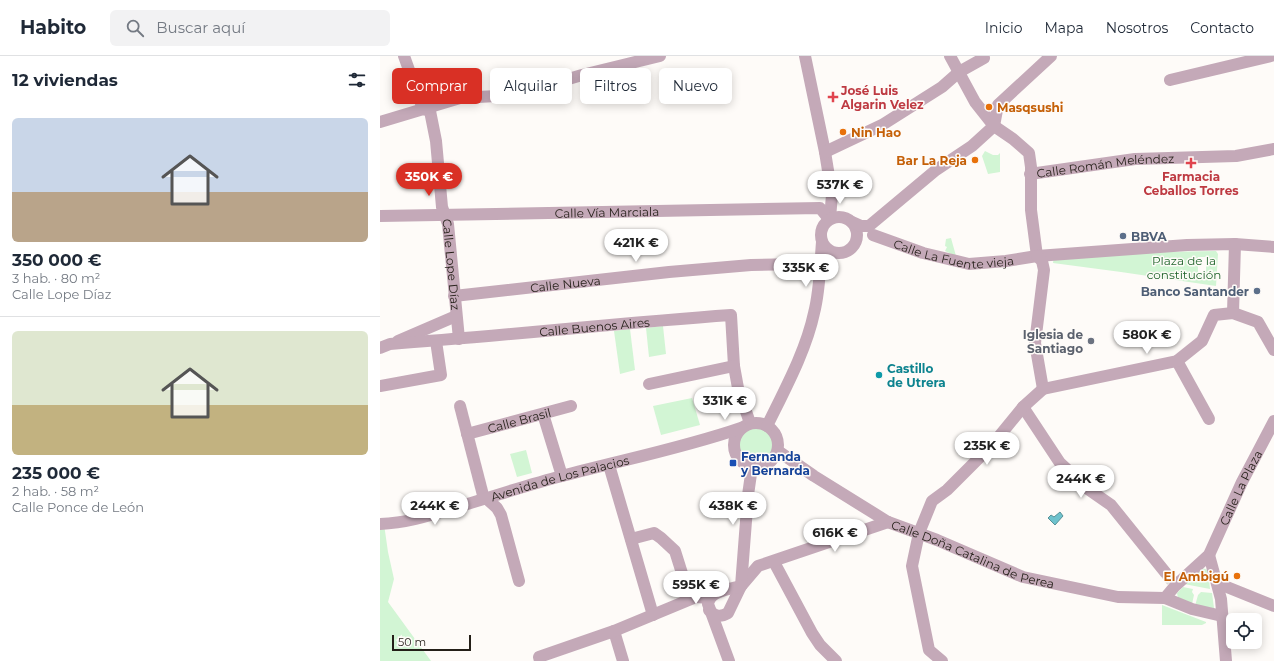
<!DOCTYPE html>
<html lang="es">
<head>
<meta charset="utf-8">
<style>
  body { margin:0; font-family:Montserrat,sans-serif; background:#f2f2f3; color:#1f2937; height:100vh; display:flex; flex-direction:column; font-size:15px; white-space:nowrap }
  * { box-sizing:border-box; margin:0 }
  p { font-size:13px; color:#747a83 }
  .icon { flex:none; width:22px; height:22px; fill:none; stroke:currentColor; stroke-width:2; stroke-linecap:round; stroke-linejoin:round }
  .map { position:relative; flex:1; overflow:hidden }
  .panel { display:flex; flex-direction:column; background:#fff; width:380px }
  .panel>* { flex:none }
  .guide { position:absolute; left:12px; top:12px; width:380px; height:36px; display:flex; gap:8px }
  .controls { position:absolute; left:846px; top:557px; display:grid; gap:8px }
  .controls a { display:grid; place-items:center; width:36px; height:36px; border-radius:6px; background:#fff; box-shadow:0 2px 10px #0003; font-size:20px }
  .scale { position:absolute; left:12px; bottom:10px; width:79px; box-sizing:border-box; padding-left:4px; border:2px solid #241f18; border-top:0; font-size:11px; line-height:14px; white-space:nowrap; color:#241f18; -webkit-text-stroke:3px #fefbf8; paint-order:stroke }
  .price { position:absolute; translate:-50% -34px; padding:0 9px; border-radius:14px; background:#fff; color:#222; font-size:13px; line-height:26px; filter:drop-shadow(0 1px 2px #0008) }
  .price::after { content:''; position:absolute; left:50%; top:24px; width:12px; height:9px; margin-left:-6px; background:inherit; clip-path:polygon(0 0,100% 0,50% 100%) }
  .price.on { background:#d93025; color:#fff }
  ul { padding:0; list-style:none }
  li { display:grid; align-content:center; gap:8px; height:212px; padding:0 12px }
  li+li { border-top:1px solid #e0e1e3 }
  li span { display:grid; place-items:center; height:124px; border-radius:6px; color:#555 }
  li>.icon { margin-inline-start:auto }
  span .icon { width:72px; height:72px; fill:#fffc; stroke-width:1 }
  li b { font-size:17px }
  h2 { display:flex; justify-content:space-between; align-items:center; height:48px; padding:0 12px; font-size:17px }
  .tag { padding:0 14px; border-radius:6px; background:#fff; box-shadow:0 2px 10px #0003; font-size:14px; line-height:36px }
  .tag.on { background:#d93025; color:#fff }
  header { display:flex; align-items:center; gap:24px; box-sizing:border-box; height:56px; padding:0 20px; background:#fff; border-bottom:1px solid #e0e1e3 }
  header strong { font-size:19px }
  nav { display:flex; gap:22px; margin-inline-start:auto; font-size:14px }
  .search { width:280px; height:36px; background:#f2f2f3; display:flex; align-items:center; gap:10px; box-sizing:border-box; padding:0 14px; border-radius:6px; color:#747a83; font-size:15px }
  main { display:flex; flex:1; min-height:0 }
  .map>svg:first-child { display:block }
  .green { fill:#d2f5d4; fill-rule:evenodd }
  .water { fill:#6ec2cd; stroke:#589197 }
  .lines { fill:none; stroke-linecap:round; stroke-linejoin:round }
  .minor-tunnel { stroke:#dddad6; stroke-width:12; stroke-dasharray:12 6; stroke-linecap:butt }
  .minor { stroke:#c4a9b8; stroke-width:12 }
  .health-dot { fill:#e0444e; stroke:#fefbf8; stroke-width:1.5 }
  .food-dot { fill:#e8710a; stroke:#fefbf8; stroke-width:1.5 }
  .service-dot { fill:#5c6f8a; stroke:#fefbf8; stroke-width:1.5 }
  .worship-dot { fill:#6b7280; stroke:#fefbf8; stroke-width:1.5 }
  .culture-dot { fill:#0f9aa8; stroke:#fefbf8; stroke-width:1.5 }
  .transit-dot { fill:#1a4fb4; stroke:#fefbf8; stroke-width:1.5 }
  .labels { text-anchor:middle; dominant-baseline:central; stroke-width:3; stroke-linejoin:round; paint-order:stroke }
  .health-label { font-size:12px; font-weight:bold; fill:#be3a42; stroke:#fefbf8; text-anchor:start }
  .food-label { font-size:12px; font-weight:bold; fill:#c56008; stroke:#fefbf8; text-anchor:start }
  .street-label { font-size:12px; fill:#241f18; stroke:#fefbf8 }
  .service-label { font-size:12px; font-weight:bold; fill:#4e5e75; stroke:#fefbf8; text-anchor:start }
  .park-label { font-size:12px; fill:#20652b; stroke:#fefbf8 }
  .worship-label { font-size:12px; font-weight:bold; fill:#5b616d; stroke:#fefbf8; text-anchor:end }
  .culture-label { font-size:12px; font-weight:bold; fill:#0d838f; stroke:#fefbf8; text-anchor:start }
  .transit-label { font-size:12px; font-weight:bold; fill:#164399; stroke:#fefbf8; text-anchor:start }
</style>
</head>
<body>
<header>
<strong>Habito</strong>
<div class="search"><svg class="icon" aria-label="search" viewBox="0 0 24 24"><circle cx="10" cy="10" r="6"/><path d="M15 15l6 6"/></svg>Buscar aquí</div>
<nav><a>Inicio</a><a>Mapa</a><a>Nosotros</a><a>Contacto</a></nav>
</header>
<main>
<section class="panel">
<h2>12 viviendas<svg class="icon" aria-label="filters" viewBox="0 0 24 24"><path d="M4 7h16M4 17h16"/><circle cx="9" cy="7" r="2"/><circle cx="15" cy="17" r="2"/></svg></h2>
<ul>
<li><span style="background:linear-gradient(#c9d6e8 60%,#b9a48a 0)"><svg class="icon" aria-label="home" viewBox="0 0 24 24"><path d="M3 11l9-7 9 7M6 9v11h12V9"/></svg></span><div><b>350 000 €</b><p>3 hab. · 80 m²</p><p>Calle Lope Díaz</p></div></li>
<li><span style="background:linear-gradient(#dfe7d0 60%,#c2b280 0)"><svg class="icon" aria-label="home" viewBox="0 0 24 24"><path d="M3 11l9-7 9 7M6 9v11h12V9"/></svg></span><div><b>235 000 €</b><p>2 hab. · 58 m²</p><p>Calle Ponce de León</p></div></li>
</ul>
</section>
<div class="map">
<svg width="894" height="605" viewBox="0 0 894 605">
  <rect width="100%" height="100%" fill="#fefbf8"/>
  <g class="green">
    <polygon points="605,95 613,99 618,99 620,97 620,116 608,118 602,100"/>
    <polygon points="571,182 576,200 565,195 567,191 565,190 566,183"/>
    <path d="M836 195 838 198 836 230 741 216 673 207 674 200 722 197ZM818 201H826V216H818Z"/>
    <polygon points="283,270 286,298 269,301 266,272"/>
    <polygon points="250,273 255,314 240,318 234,275"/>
    <polygon points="312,342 320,369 281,379 273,350"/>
    <circle cx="376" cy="389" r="17"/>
    <polygon points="146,394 152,417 137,421 130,398"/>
    <polygon points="0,468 4,468 8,496 14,523 8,546 51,605 0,605"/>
    <polygon points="819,511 828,514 830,533 804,528"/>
    <polygon points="803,531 813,533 812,536 814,539 812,548 798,542 797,537"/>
    <polygon points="821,536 832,537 834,552 827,553 815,550 818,539"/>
    <polygon points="782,549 826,566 826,567 822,569 782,569"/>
  </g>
  <polygon class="water" points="680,456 683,460 675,469 668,462 671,459 674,461"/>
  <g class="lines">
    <polyline class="minor-tunnel" points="785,516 792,525"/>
    <g class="minor">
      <path id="s1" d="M24 0 43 53 50 55 56 85 62 151 68 168 79 283"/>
      <polyline points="425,0 445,96 452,139 450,162"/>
      <polyline points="570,0 595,46 614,70 633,83 649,97 651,111 651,154 657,200"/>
      <polyline points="790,24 891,0"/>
      <polyline points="0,66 80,42 134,39 202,19 280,0"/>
      <polyline points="445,96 502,69 562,31 579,16 604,2 602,0"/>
      <path id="s2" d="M650 118 755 103 856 100 894 93"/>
      <path id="s3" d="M0 160 440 152 449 163"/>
      <circle cx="459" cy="179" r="18"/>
      <polyline points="472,166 481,170 489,170 556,114 592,90 614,70 618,49 671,0"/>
      <path id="s4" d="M493 179 543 197 589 208 626 205 657 200 807 189 855 188 894 191"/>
      <polyline points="657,200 662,205 664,214 655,287 663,333"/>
      <path id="s5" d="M74 240 289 216 371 209 420 208 440 210"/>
      <polyline points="853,257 855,188"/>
      <polyline points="18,285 76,260"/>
      <path id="s6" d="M0 292 10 288C124 280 237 267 351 259L354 310 358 332 370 367"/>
      <polyline points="797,305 829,363"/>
      <polyline points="269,328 354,310"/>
      <polyline points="0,330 61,319 56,285"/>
      <polyline points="80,350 104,443"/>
      <polyline points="643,351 680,407 708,433 731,449 785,516"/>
      <polyline points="163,358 182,420"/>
      <circle cx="376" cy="389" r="22"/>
      <path d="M387 370C404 335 426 295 434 257 440 234 440 210 442 186"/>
      <path id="s7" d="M87 378 191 350"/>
      <path id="s8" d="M398 395 434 420 508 466 557 484 643 521 738 541 785 542 812 553 842 560"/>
      <polyline points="229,409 273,559"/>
      <polyline points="107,443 117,452 121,459 139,525"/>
      <path id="s9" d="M0 468C28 467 51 459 77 451 112 441 147 429 182 420 242 404 303 392 361 372"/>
      <polyline points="251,483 274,477 281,482 295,495 306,530 316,541 329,542"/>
      <polyline points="829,499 841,543 846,605"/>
      <polyline points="394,506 432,577 440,589 456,605"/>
      <polyline points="837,527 894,550"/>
      <polyline points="361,530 378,510 508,466"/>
      <path id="s10" d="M785 542 795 530 829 499 862 426 894 365"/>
      <path d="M329 554C335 561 341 561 348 557L361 530 368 439 372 411"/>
      <polyline points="234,575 243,605"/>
      <polyline points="160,605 159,601 234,575 316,541"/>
      <path d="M349 605 328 548C330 534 349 534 361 530"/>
      <polyline points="562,605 549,594 532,510 539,477 552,445 567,434 612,389 643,351 663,333 797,305 822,285 834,259 853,257 878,266 894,294"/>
    </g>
  </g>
  <g class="health-dot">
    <path d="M451 35h4v4h4v4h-4v4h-4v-4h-4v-4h4z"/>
    <path d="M809 101h4v4h4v4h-4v4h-4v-4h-4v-4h4z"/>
  </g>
  <g class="food-dot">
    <circle cx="609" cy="51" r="4"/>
    <circle cx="463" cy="76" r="4"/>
    <circle cx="595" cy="104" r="4"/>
    <circle cx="857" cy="520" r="4"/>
  </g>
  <g class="service-dot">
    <circle cx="743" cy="180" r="4"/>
    <circle cx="877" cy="235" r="4"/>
  </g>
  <circle class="worship-dot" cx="711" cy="285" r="4"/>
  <circle class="culture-dot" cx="499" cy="319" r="4"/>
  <rect class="transit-dot" x="349" y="403" width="8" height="8" rx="2"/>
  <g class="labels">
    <g class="health-label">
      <text x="461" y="34">José Luis<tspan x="461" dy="14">Algarin Velez</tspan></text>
      <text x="811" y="120" text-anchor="middle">Farmacia<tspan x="811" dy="14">Ceballos Torres</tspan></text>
    </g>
    <g class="food-label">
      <text x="617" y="51">Masqsushi</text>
      <text x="471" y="76">Nin Hao</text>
      <text x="587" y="104" text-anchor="end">Bar La Reja</text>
      <text x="849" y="520" text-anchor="end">El Ambigú</text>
    </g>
    <g class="street-label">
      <text stroke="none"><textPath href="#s2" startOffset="76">Calle Román Meléndez</textPath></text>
      <text stroke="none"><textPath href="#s3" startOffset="227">Calle Vía Marciala</textPath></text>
      <text stroke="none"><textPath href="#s4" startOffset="84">Calle La Fuente vieja</textPath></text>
      <text stroke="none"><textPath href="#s1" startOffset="219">Calle Lope Díaz</textPath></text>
      <text stroke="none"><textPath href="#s5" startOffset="112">Calle Nueva</textPath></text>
      <text stroke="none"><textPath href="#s6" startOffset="216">Calle Buenos Aires</textPath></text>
      <text stroke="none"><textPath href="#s7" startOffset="54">Calle Brasil</textPath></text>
      <text stroke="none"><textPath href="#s9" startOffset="186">Avenida de Los Palacios</textPath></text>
      <text stroke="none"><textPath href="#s10" startOffset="136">Calle La Plaza</textPath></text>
      <text stroke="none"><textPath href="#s8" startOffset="222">Calle Doña Catalina de Perea</textPath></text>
    </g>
    <g class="service-label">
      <text x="751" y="180">BBVA</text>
      <text x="869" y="235" text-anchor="end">Banco Santander</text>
    </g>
    <g class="park-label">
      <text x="804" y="204">Plaza de la<tspan x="804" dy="14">constitución</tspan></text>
    </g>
    <g class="worship-label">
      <text x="703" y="278">Iglesia de<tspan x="703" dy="14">Santiago</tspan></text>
    </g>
    <g class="culture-label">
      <text x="507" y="312">Castillo<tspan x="507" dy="14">de Utrera</tspan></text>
    </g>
    <g class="transit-label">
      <text x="361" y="400">Fernanda<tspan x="361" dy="14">y Bernarda</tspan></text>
    </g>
  </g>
</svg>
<div class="controls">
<a><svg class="icon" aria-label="locate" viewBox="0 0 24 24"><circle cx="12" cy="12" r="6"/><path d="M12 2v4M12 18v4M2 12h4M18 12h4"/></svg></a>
</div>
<div class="scale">50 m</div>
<b class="price on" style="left:49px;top:141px">350K €</b>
<b class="price" style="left:460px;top:149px">537K €</b>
<b class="price" style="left:256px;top:207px">421K €</b>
<b class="price" style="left:426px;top:232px">335K €</b>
<b class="price" style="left:767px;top:299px">580K €</b>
<b class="price" style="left:345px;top:365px">331K €</b>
<b class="price" style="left:607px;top:410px">235K €</b>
<b class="price" style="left:701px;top:443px">244K €</b>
<b class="price" style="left:55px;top:470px">244K €</b>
<b class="price" style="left:353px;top:470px">438K €</b>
<b class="price" style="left:455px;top:497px">616K €</b>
<b class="price" style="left:316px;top:549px">595K €</b>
<div class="guide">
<a class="tag on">Comprar</a>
<a class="tag">Alquilar</a>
<a class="tag">Filtros</a>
<a class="tag">Nuevo</a>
</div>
</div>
</main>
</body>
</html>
